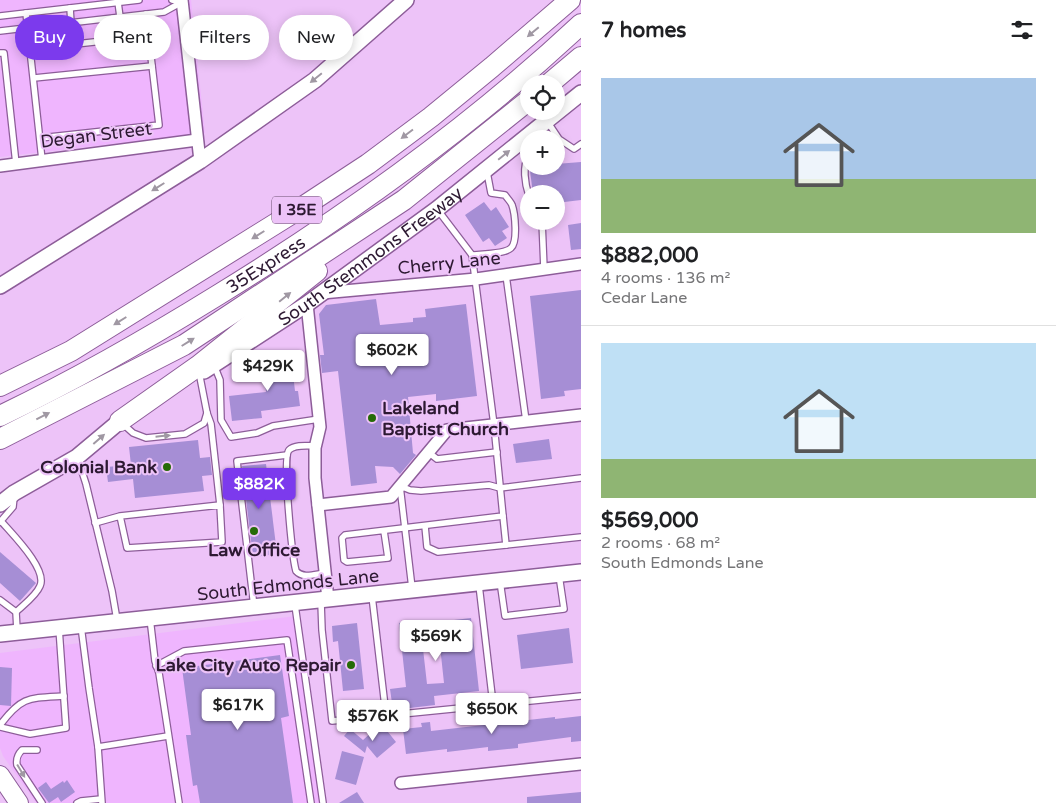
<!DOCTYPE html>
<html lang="en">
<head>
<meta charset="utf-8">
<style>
  body { margin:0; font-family:"Varela Round",sans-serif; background:#f6f6f6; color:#202124; height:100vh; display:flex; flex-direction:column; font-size:19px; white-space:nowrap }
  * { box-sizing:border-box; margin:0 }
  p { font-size:16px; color:#757577 }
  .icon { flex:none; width:28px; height:28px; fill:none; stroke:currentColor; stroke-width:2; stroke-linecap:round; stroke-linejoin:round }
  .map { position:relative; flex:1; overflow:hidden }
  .side { display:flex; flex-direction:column; background:#fff; width:475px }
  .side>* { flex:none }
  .top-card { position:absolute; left:15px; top:15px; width:475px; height:45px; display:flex; gap:10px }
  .buttons { position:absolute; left:520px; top:75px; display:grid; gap:10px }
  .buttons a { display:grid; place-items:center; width:45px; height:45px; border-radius:50%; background:#fff; box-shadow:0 2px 12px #0003; font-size:25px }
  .price { position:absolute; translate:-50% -42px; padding:0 11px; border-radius:5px; background:#fff; color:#222; font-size:16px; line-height:32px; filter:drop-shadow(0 1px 2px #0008) }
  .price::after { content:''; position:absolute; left:50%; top:30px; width:15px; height:11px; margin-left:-8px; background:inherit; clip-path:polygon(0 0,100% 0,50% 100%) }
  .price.selected { background:#7c3aed; color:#fff }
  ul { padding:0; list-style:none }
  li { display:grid; align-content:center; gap:10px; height:265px; padding:0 20px }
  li+li { border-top:1px solid #e0e0e0 }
  li span { display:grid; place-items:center; height:155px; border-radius:0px; color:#555 }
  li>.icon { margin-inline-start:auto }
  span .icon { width:90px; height:90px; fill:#fffc; stroke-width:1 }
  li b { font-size:21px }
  h2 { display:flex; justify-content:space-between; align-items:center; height:60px; padding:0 20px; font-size:21px }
  .pill { padding:0 18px; border-radius:22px; background:#fff; box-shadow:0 2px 12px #0003; font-size:18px; line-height:45px }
  .pill.selected { background:#7c3aed; color:#fff }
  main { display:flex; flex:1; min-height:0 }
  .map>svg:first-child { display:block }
  .built { fill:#efb5fe }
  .building { fill:#a68ed5; fill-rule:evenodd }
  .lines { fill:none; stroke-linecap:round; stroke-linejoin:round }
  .lane-casing { stroke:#8d5d99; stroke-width:8 }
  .street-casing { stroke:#8d5d99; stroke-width:14 }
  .secondary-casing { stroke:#8d5d99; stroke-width:18 }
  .primary-casing { stroke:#8d5d99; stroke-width:20 }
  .highway-casing { stroke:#8d5d99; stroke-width:22 }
  .lane { stroke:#fff; stroke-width:5.5 }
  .street { stroke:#fff; stroke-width:11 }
  .secondary { stroke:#fff; stroke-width:15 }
  .primary { stroke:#fff; stroke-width:18 }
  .highway { stroke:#fff; stroke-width:20 }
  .oneway { fill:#a098a3 }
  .poi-dot { fill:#256b06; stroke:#edc3f8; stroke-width:2 }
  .labels { text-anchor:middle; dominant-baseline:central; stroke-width:4; stroke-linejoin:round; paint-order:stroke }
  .shield { fill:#edc3f8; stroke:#674c6d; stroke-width:1 }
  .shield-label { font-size:16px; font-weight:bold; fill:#2d1932 }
  .street-label { font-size:18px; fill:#2d1932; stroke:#edc3f8 }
  .poi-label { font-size:18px; font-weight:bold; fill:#2d1932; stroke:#edc3f8; text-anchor:end }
</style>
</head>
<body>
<main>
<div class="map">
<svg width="581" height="803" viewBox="0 0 581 803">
  <rect width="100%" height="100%" fill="#edc3f8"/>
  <g class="built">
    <polygon points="0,0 191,0 205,133 0,157"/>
    <polygon points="296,616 320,803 36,803 3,756 0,748 0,653"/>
  </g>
  <g class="building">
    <polygon points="581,162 581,200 556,203 556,194 533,194 530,171 549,169 548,166 556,166 556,164"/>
    <polygon points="484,202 491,211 496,207 509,227 502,231 507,238 495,246 489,238 483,242 465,215"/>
    <polygon points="581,223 581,249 571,250 568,225"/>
    <polygon points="581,290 581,389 564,391 565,396 541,399 530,296"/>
    <polygon points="376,299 380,325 413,322 413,318 426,317 425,309 466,304 477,396 436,401 436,394 408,397 413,453 416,455 400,474 393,467 375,466 377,483 351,486 338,371 322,373 320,355 324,355 319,314 326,305"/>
    <polygon points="291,357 295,391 298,391 300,406 261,411 262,418 232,421 229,396 266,392 262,360"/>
    <polygon points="549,439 552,459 516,463 513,444"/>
    <polygon points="198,440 200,458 210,457 212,475 202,476 204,491 135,498 133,479 108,482 106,467 131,465 129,447"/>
    <polygon points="266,464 277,554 253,557 242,466"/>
    <polygon points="0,552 36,583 20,601 0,583"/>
    <path d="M471 618 479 691 434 696 435 705 393 710 390 689 406 687 399 623 419 620 420 624ZM440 646 444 683 427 684 423 649Z"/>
    <polygon points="357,623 364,689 343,691 338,641 333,642 332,626"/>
    <polygon points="569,628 573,663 521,669 517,635"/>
    <polygon points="280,655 289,716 281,718 293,803 200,803 197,785 193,786 186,735 191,735 182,668"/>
    <polygon points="0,667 12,668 11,706 0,705"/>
    <polygon points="581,716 581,741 571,742 571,737 518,744 518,748 488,751 488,747 447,752 447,749 406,754 403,729 422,727 421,723 430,722 431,731 555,717 555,719"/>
    <polygon points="384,727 396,742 377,758 367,746 365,753 344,736 350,729 363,740 373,731 376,734"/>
    <polygon points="342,751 364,757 356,785 335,779"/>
    <polygon points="67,780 75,792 61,802 58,797 49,803 38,788 46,782 51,789 63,781 64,783"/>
    <polygon points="357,792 364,803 339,803"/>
    <polygon points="581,792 581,803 527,803 527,797"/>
  </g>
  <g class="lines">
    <g class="lane-casing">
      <g id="lane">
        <polyline points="172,0 182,2"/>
        <polyline points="118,2 120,17"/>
        <polyline points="70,8 71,23"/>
        <polyline points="26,13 42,160"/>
        <polyline points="0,16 139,0"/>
        <polyline points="0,31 164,12 182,2"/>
        <polyline points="31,49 148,36"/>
        <polyline points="0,53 4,53 16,164"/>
        <polyline points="34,78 152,66"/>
        <polyline points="547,121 559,139 574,149 581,144"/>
        <polyline points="40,138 159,125 146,14"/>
        <path d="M520 143 529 155C522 166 525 184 529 196"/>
        <polyline points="542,221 544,269"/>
        <path d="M472 255C481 254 505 254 511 248 518 242 515 213 512 205 511 202 507 198 505 195L491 193 487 172"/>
        <polyline points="506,275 526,421"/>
        <polyline points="214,365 220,380 221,420 231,437 257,433 273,426 319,419"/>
        <polyline points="199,372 207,413 211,424 220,505"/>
        <polyline points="123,424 133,433 146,438 185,434 204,423 207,413"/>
        <path d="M316 446C308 446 295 444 289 450 282 457 292 556 296 571 303 579 315 574 325 573"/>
        <polyline points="428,452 437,459 497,452"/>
        <polyline points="78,459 86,484 112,591 117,620"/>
        <polyline points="503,516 506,545 581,537"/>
        <path d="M1 521C11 533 48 569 40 586 36 596 23 605 16 612"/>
        <polyline points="0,522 13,507 14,497"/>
        <polyline points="95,523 120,516 220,505 222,542 127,548 120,516"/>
        <polyline points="425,526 427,547 438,552 506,545"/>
        <polyline points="384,531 388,558 347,562 344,560 342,538 345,535 503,516 494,425 472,255 437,209"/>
        <polyline points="500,581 505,616 564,609 559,575"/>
        <polyline points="479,585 493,704"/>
        <polyline points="412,588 400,486 410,490 421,491 489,485 500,488 581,478"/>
        <polyline points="372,596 386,715"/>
        <polyline points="0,600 16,612 17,630"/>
        <polyline points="321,602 322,630 332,721 581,696"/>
        <polyline points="295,605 323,803"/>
        <polyline points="254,607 237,461 287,455"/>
        <polyline points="150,618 155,661 159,673 179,803"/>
        <polyline points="81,626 89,688 98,747 168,736"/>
        <polyline points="156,666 184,651 287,640 311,803"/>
        <path d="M0 725C22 696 29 698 64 696"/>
        <polyline points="0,727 30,734 66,728 59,628"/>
        <polyline points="98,747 102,803"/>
        <path d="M37 750H22C17 755 16 759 17 765L42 803"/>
        <polyline points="77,803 81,801 101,799"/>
      </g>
    </g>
    <g class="street-casing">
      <g id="street">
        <polyline points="182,0 200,161"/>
        <polyline points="0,166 197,140"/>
        <polyline points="322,293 476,279 581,264"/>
        <polyline points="307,304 320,427 315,448 315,478 328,599"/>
        <polyline points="318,505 391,497 447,430 581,415"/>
        <polyline points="401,783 581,764"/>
      </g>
    </g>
    <g class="secondary-casing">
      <g id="secondary">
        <polyline points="0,286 200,161 315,80 406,0"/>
        <path id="s1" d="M204 371 307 304 437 209 581 93"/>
        <polyline points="0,504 14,493 77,457 120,421 128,416"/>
        <polyline points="0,634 581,572"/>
      </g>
    </g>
    <g class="primary-casing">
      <polyline id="primary" points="0,775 19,803"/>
    </g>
    <g class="highway-casing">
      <g id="highway">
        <polyline points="549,84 581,57"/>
        <polyline points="0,386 71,351 304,206 368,164 431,117 492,67 570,0"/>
        <path id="s2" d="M0 416C75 380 147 339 218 295 345 217 472 126 581 24"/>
        <polyline points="120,421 198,366 317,271"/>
        <polyline points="0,439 184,345 404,200 529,100"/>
      </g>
    </g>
    <use href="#lane" class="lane"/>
    <use href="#street" class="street"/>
    <use href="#secondary" class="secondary"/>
    <use href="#primary" class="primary"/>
    <use href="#highway" class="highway"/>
  </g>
  <defs><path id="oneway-solid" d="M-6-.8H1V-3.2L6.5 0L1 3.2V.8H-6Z" transform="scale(1.25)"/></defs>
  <g class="oneway">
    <use href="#oneway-solid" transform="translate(533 32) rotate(140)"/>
    <use href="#oneway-solid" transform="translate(316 78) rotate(141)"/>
    <use href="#oneway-solid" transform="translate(407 134) rotate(143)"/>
    <use href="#oneway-solid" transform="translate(504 155) rotate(-39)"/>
    <use href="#oneway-solid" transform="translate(158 187) rotate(148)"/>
    <use href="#oneway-solid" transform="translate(258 235) rotate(148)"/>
    <use href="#oneway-solid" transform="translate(285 297) rotate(-39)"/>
    <use href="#oneway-solid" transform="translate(120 321) rotate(148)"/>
    <use href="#oneway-solid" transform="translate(188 342) rotate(-32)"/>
    <use href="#oneway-solid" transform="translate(43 416) rotate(-27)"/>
    <use href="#oneway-solid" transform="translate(163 436) rotate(-6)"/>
    <use href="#oneway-solid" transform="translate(99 439) rotate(-41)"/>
    <use href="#oneway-solid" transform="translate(21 771) rotate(59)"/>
  </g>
  <g class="poi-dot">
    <circle cx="372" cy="418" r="5"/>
    <circle cx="167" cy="467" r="5"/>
    <circle cx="254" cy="531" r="5"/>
    <circle cx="351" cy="665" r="5"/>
  </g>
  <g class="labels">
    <rect class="shield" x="272" y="196.5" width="50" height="27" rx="4"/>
    <g class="shield-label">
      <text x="297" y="210">I 35E</text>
    </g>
    <g class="street-label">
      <text transform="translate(96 135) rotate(-7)">Degan Street</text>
      <text stroke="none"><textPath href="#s1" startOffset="202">South Stemmons Freeway</textPath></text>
      <text transform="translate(449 263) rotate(-6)">Cherry Lane</text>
      <text stroke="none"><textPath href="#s2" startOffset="306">35Express</textPath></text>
      <text transform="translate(288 585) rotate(-6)">South Edmonds Lane</text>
    </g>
    <g class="poi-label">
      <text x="382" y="408" text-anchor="start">Lakeland<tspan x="382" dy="21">Baptist Church</tspan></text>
      <text x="157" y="467">Colonial Bank</text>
      <text x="254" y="550" text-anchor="middle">Law Office</text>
      <text x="341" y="665">Lake City Auto Repair</text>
    </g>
  </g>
</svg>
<div class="buttons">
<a><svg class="icon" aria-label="locate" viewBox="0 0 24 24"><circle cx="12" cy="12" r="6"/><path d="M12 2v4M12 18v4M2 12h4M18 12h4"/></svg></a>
<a>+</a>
<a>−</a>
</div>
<b class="price" style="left:392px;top:376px">$602K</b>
<b class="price" style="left:268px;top:392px">$429K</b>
<b class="price selected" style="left:259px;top:510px">$882K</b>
<b class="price" style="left:436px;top:662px">$569K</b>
<b class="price" style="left:238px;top:731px">$617K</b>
<b class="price" style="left:492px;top:735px">$650K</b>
<b class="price" style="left:373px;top:742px">$576K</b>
<div class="top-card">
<a class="pill selected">Buy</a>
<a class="pill">Rent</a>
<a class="pill">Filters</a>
<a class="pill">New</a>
</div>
</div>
<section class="side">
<h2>7 homes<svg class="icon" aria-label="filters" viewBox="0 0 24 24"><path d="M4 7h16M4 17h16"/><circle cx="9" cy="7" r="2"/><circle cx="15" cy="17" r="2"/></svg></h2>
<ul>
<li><span style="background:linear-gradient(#a9c7e8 65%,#8fb573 0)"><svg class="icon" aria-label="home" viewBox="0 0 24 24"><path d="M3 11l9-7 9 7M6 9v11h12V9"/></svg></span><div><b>$882,000</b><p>4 rooms · 136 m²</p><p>Cedar Lane</p></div></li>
<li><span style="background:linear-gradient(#bfe0f5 75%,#8fb573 0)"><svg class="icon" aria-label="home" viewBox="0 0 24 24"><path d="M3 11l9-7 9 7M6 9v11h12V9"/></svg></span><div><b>$569,000</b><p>2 rooms · 68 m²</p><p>South Edmonds Lane</p></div></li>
</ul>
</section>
</main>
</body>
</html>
